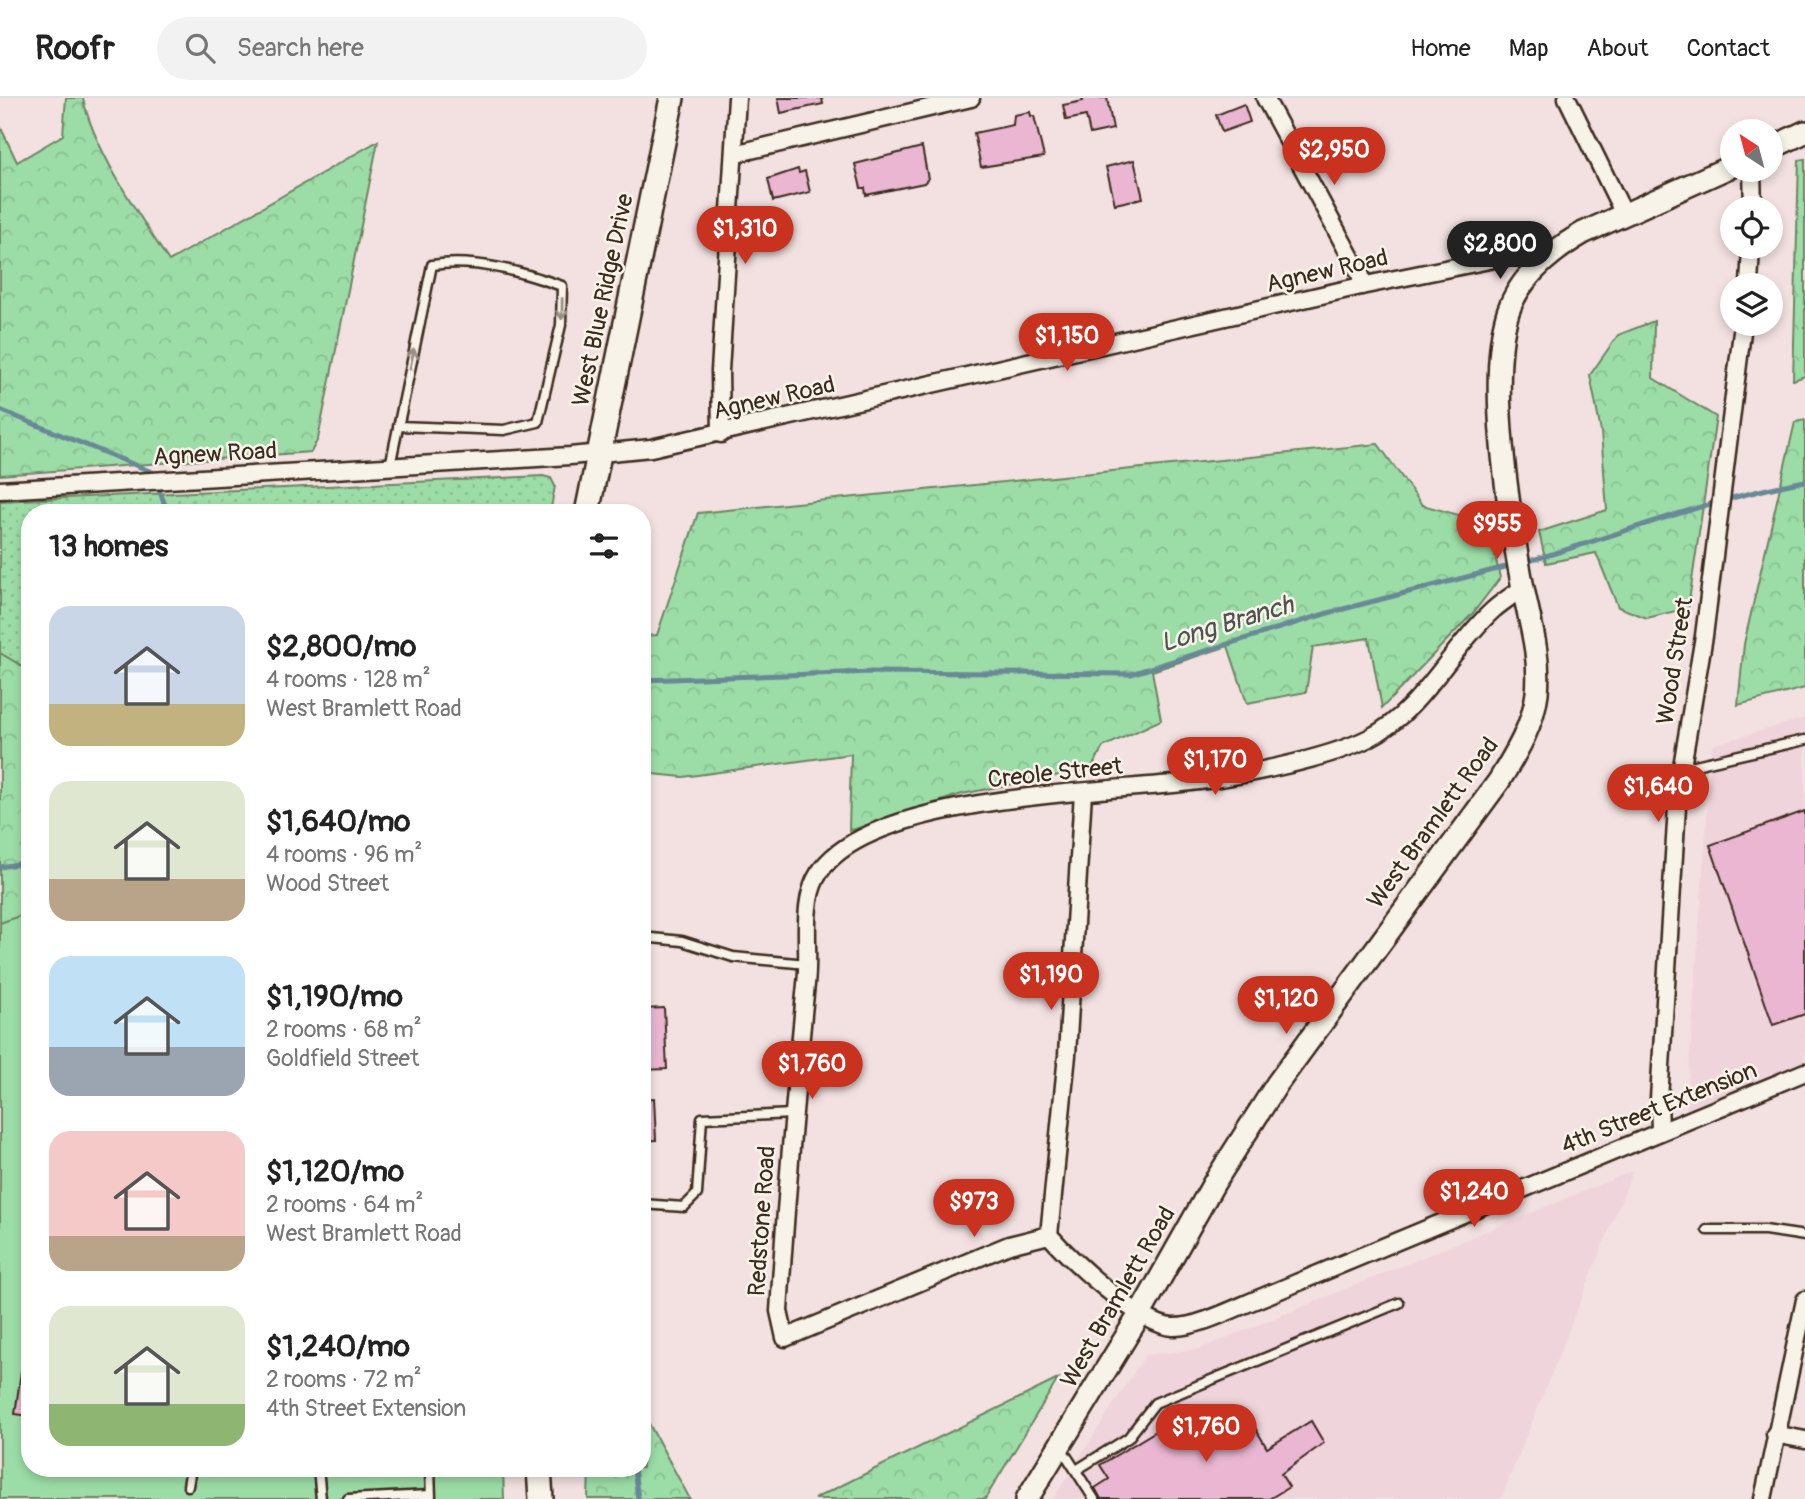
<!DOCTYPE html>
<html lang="en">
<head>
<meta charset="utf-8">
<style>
  body { margin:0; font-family:Pangolin,sans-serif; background:#f2f2f2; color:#222; height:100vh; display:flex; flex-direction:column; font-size:26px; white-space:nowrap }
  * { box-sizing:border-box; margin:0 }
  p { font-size:23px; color:#767676 }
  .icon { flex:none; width:38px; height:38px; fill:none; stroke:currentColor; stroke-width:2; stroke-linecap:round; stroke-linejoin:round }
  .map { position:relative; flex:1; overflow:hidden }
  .side { position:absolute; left:21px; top:406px; width:630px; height:973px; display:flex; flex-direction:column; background:#fff; border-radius:28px; box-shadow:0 4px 10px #0003 }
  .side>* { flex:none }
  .needle { width:46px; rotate:324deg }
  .buttons { position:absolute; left:1720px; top:21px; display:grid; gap:14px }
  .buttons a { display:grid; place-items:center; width:63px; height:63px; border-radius:50%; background:#fff; box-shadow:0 4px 10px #0003; font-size:35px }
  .price { position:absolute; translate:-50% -60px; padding:0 16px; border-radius:24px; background:#c8321e; color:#fff; font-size:23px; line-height:46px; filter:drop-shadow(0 2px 4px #0008) }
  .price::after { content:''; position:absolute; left:50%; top:42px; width:21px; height:16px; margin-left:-10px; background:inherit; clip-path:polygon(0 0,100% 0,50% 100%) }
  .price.active { background:#222; color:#fff }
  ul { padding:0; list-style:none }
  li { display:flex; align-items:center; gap:21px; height:175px; padding:0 28px }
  li span { display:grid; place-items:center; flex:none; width:196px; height:140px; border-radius:21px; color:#555 }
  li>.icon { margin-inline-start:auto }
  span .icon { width:84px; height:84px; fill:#fffc; stroke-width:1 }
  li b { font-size:30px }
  h2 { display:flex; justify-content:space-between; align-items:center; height:84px; padding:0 28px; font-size:30px }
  header { display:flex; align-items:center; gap:42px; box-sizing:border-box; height:98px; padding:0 35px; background:#fff; border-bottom:2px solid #e0e0e0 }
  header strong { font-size:33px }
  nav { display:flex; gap:38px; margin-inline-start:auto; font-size:24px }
  .search { width:490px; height:63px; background:#f2f2f2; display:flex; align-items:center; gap:18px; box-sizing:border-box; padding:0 24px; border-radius:38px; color:#767676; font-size:26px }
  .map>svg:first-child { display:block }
  .built { fill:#f0d4dc }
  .grass { fill:url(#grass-dots); stroke:#6c8462; stroke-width:2 }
  .forest { fill:url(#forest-crowns); stroke:#6c8462; stroke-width:2 }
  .park { fill:#9cdda7; stroke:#6c8462; stroke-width:2 }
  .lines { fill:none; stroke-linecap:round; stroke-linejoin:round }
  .stream { stroke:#698997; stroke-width:5 }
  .building { fill:#eab6d1; stroke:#3b2a1e; stroke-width:2 }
  .service-casing { stroke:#3b2a1e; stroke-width:13 }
  .minor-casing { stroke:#3b2a1e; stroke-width:21 }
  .tertiary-casing { stroke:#3b2a1e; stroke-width:26 }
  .secondary-casing { stroke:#3b2a1e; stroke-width:28 }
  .service { stroke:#f7f3e8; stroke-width:8 }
  .minor { stroke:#f7f3e8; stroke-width:16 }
  .tertiary { stroke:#f7f3e8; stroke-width:21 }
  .secondary { stroke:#f7f3e8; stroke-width:23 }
  .oneway { stroke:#998e83 }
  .labels { text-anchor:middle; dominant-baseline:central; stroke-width:5; stroke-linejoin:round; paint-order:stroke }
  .street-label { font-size:24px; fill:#3b2a1e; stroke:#f7f3e8 }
  .water-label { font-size:26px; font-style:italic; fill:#4e5250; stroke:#f7f3e8 }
</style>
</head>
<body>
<header>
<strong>Roofr</strong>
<div class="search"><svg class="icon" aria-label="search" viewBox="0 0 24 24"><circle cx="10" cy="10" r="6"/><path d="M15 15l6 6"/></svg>Search here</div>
<nav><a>Home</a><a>Map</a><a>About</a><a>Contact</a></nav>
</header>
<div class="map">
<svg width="1805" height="1401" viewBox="0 0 1805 1401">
  <defs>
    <pattern id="grass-dots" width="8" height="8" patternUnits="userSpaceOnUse" patternTransform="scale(1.75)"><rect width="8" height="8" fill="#9cdda7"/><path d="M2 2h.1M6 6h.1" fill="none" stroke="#87be8f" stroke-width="1.8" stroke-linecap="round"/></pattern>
    <pattern id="forest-crowns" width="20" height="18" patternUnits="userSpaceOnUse" patternTransform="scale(1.75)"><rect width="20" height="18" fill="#9cdda7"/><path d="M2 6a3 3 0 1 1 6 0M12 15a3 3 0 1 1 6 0" fill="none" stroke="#87be8f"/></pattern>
  </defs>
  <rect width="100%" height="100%" fill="#f3e1e1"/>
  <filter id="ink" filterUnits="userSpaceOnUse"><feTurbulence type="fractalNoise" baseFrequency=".0143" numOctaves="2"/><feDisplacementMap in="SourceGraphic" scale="14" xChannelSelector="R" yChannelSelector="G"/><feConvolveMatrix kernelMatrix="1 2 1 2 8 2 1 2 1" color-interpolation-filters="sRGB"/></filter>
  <g filter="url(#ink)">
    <g class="built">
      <polygon points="1805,620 1805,971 1686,1012 1712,647"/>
      <polygon points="1633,1073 1501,1401 1053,1401 1145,1257 1199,1251"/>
    </g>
    <polygon class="grass" points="543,378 551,380 555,388 550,415 30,415 30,573 0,555 0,403"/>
    <g class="forest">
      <path d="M66 0H83C93 50 140 119 169 163L378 43 318 341 311 354 0 377V28L17 64 63 37Z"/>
      <polygon points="1805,61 1805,278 1793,282 1799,62"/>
      <polygon points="1654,223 1653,280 1716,319 1688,510 1647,520 1618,509 1596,455 1546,465 1539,434 1607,412 1601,334 1590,277 1618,237"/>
      <polygon points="1805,322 1805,590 1738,607 1744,546 1795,324"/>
      <polygon points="1378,346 1422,407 1488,425 1500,480 1473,515 1382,610 1369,540 1313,549 1306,594 1247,605 1228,548 1152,573 1161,622 1103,649 1091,671 962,696 849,733 851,656 683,679 642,675 642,538 657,537 698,415"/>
      <polygon points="0,555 30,573 30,871 0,874"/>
      <polygon points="1058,1281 985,1401 814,1401"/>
      <polygon points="642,1313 690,1401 588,1401 589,1370 642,1370"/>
    </g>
    <polygon class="park" points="30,814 30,1370 503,1370 504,1401 0,1401 0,825"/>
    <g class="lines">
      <g class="stream">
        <polyline points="0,312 157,376"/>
        <polyline points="160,394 168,415"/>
        <path d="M1522 465C1616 438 1709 401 1805 383"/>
        <polyline points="642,582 873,574 1131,576 1328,515 1513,467"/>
        <polyline points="0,769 30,764"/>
        <polyline points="634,1370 638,1401"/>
      </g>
    </g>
    <g class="building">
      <polygon points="778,0 822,0 823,6 781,15"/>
      <polygon points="1082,0 1107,0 1113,31 1090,36 1086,18 1066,22 1063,7 1083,3"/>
      <polygon points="1244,6 1250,24 1222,34 1216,17"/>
      <polygon points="1030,14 1031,18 1034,18 1044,59 981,69 974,35 1013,27 1014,17"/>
      <polygon points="922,49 928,81 924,85 866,97 865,90 861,90 855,66"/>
      <polygon points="1134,62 1143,100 1115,106 1106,69"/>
      <polygon points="798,71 799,75 805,73 810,94 773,103 768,81"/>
      <polygon points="1805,713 1805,916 1773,927 1710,747"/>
      <polygon points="664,910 667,971 642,972 642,911"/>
      <polygon points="654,1000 656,1042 642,1043 642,1001"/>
      <polygon points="21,1274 30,1275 30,1318 15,1316"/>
      <polygon points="1184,1316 1202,1347 1248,1318 1267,1350 1311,1323 1324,1345 1281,1376 1289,1389 1269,1401 1101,1401 1095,1390 1109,1381 1100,1367"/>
    </g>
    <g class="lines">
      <g class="service-casing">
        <g id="service">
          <path d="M390 368 432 167C475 160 522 174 562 188L561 227 538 324 504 332 398 328"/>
          <polyline points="1682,670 1805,642"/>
          <polyline points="642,839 682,843 733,859 807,866"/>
          <polyline points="642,1106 684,1109 697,1096 702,1020 793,1016"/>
          <polyline points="1707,1132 1765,1132 1805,1138"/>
          <polyline points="1060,1348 1094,1401"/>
          <polyline points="318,1370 321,1401"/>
          <polyline points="430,1370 431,1401"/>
          <polyline points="1078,1371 1128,1340 1155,1305 1399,1205"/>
          <polyline points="188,1388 191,1370"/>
          <polyline points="348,1401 430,1397"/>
        </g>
      </g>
      <g class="minor-casing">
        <g id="minor">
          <polyline points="1265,0 1361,178 1361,188"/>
          <polyline points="1567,0 1624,116"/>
          <polyline points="734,56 971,0"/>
          <polyline points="1752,72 1753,110"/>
          <polyline points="1749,187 1751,149"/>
          <polyline points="721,336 720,273 737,0"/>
          <polyline points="0,392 570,358 651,350 1361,188 1524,155 1541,166"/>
          <path d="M1523 490C1513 497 1502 504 1493 512 1449 552 1422 613 1369 640 1326 662 1231 680 1182 685 1100 695 846 697 813 787 802 817 810 855 806 886 795 995 786 1104 779 1213L785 1240 1009 1147 1049 1137C1070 1161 1141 1228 1173 1229 1198 1230 1241 1207 1265 1198L1805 974"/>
          <polyline points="1660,1033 1659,1001 1678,692 1704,538 1743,226"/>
          <polyline points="1049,1137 1067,957 1083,694"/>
          <polyline points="1775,1336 1805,1342"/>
          <polyline points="1763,1401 1805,1202"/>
        </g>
      </g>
      <g class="tertiary-casing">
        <g id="tertiary">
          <polyline points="1771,50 1805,34"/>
          <path d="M1027 1401 1140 1216 1214 1085 1277 986 1499 683C1516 655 1533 628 1537 595 1541 556 1529 522 1522 485 1509 416 1487 281 1508 214 1520 178 1552 153 1583 135L1732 68"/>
        </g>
      </g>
      <g class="secondary-casing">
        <g id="secondary">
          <polyline points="587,415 672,0"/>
          <polyline points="539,1370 541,1401"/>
        </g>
      </g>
      <use href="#service" class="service"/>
      <use href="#minor" class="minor"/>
      <use href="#tertiary" class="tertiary"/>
      <use href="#secondary" class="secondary"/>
    </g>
    <defs><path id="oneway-shaft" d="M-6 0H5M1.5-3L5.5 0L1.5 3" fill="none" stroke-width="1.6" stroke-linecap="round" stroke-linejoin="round" transform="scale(1.75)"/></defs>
    <g class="oneway">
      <use href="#oneway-shaft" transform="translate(562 211) rotate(91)"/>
      <use href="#oneway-shaft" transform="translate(412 261) rotate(-78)"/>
    </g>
  </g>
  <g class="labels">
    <g class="street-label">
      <text transform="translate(1327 173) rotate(-13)">Agnew Road</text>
      <text transform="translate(603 202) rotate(-78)">West Blue Ridge Drive</text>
      <text transform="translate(774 300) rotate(-13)">Agnew Road</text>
      <text transform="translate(215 356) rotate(-3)">Agnew Road</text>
      <text transform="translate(1675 563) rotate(-81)">Wood Street</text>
      <text transform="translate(1055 675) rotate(-6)">Creole Street</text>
      <text transform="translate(1433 725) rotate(-54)">West Bramlett Road</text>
      <text transform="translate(1659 1010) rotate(-22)">4th Street Extension</text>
      <text transform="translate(762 1123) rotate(-86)">Redstone Road</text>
      <text transform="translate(1118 1199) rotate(-60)">West Bramlett Road</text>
    </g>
    <g class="water-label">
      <text transform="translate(1227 526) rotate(-17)">Long Branch</text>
    </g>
  </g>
</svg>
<div class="buttons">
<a><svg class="needle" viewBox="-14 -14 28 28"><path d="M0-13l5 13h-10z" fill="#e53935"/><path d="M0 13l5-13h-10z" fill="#767676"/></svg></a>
<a><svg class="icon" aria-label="locate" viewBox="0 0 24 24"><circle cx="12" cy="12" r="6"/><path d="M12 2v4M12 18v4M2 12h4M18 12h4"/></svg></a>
<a><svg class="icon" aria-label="layers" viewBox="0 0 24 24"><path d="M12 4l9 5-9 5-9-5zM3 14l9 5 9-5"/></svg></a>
</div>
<b class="price" style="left:1334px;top:89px">$2,950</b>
<b class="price" style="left:745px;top:168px">$1,310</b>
<b class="price active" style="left:1500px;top:183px">$2,800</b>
<b class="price" style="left:1067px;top:275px">$1,150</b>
<b class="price" style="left:1497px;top:463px">$955</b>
<b class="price" style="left:1215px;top:699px">$1,170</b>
<b class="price" style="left:1658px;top:726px">$1,640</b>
<b class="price" style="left:1051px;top:914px">$1,190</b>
<b class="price" style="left:1286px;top:938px">$1,120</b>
<b class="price" style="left:812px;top:1003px">$1,760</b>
<b class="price" style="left:1474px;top:1131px">$1,240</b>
<b class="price" style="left:974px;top:1141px">$973</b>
<b class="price" style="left:1206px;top:1366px">$1,760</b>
<section class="side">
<h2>13 homes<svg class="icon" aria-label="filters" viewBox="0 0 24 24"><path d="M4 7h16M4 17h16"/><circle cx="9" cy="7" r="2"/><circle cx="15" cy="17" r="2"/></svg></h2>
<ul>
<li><span style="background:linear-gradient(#c9d6e8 70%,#c2b280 0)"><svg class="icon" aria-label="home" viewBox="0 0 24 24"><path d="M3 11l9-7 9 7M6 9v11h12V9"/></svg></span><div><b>$2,800/mo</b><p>4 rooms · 128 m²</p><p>West Bramlett Road</p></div></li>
<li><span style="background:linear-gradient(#dfe7d0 70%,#b9a48a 0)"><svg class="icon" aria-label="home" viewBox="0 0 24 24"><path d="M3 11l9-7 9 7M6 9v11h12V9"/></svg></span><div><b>$1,640/mo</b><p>4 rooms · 96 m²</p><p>Wood Street</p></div></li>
<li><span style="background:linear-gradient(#bfe0f5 65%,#9aa5b1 0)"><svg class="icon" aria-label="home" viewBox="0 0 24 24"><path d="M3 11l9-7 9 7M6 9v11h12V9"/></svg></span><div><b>$1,190/mo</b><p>2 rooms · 68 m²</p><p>Goldfield Street</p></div></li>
<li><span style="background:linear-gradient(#f6c9c9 75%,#b9a48a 0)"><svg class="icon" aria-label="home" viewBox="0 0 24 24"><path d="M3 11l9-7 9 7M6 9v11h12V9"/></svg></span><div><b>$1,120/mo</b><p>2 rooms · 64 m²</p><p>West Bramlett Road</p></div></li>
<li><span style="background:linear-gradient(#dfe7d0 70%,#8fb573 0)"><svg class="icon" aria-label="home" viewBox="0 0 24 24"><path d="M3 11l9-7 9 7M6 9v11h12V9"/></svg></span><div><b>$1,240/mo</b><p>2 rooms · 72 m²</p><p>4th Street Extension</p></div></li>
</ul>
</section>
</div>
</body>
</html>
